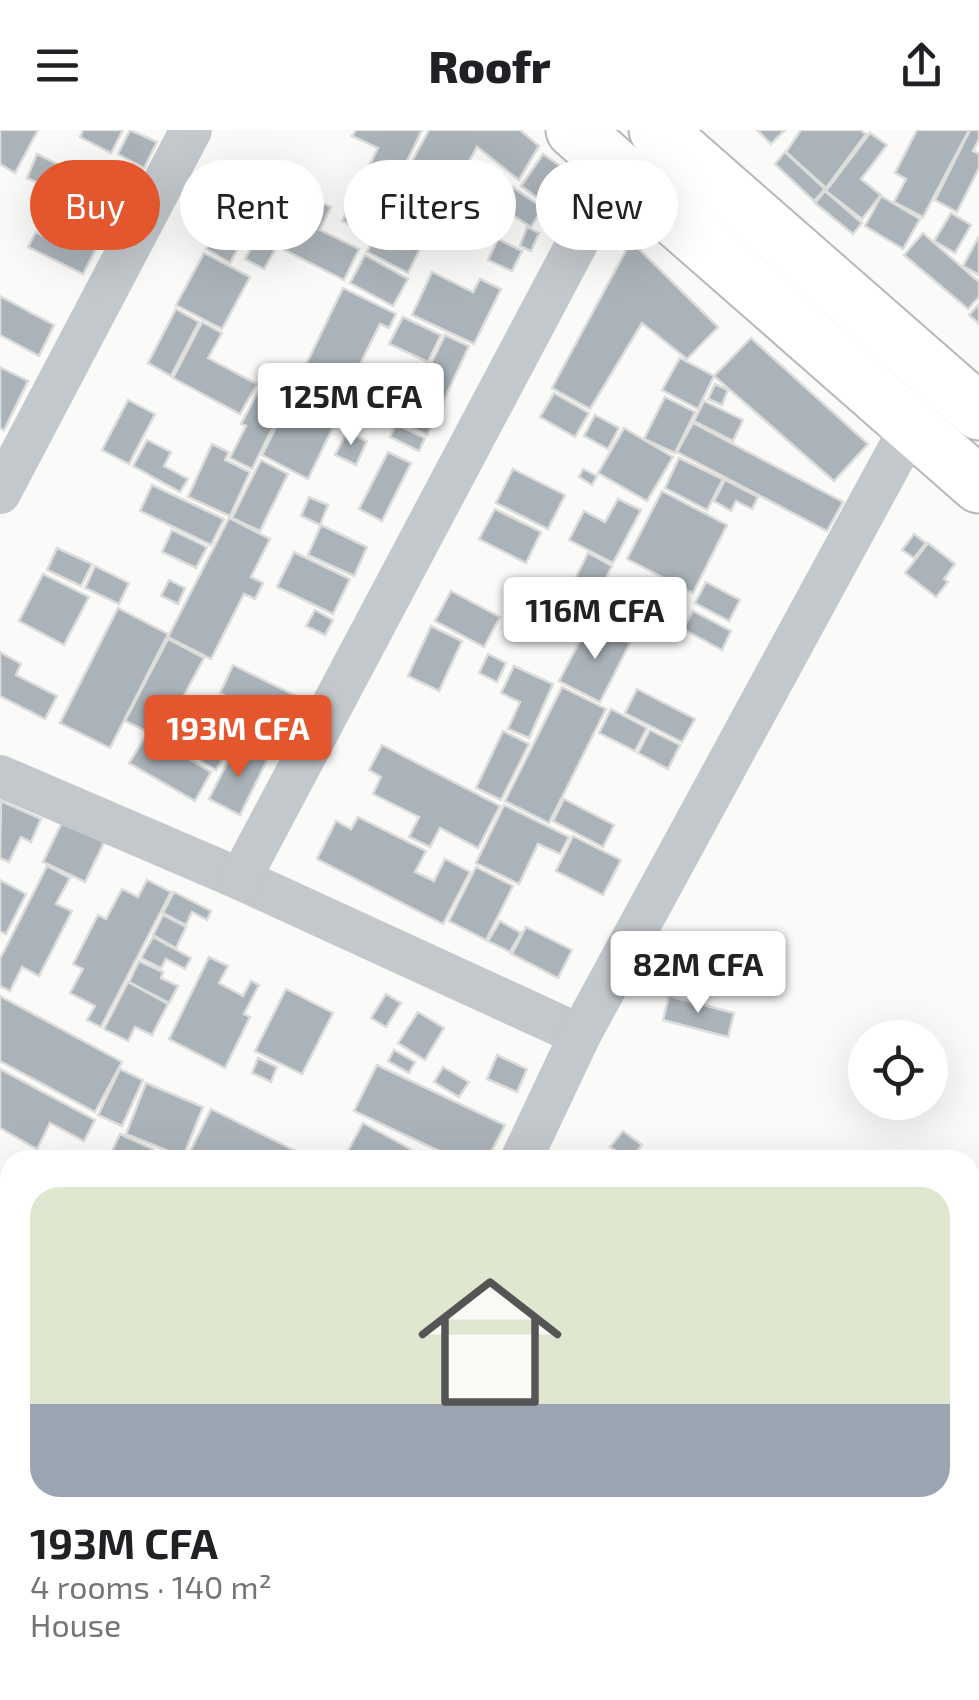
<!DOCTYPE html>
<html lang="en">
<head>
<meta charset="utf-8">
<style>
  body { margin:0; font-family:"Exo 2",sans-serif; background:#f2f2f2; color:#202124; height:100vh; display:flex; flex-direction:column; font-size:38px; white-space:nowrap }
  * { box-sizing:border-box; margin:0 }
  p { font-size:32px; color:#757577 }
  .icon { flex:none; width:55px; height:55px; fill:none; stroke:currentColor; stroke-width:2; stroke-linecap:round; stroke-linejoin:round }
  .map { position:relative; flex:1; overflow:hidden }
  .side { position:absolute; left:0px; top:1020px; width:980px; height:550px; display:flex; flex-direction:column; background:#fff; border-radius:30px 30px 0 0; box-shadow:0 10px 40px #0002 }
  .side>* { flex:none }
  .hud { position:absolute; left:30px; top:30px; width:920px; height:90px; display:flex; gap:20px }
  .fabs { position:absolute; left:848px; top:890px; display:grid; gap:20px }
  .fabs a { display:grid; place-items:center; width:100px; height:100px; border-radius:50%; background:#fff; box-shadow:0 10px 40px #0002; font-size:50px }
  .price { position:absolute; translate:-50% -85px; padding:0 22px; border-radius:10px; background:#fff; color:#222; font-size:32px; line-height:65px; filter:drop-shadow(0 2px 5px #0008) }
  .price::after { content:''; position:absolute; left:50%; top:60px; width:30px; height:22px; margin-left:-15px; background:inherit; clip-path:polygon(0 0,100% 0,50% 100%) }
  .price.on { background:#e4572e; color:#fff }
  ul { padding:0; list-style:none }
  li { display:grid; align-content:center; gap:20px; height:530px; padding:0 30px }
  li span { display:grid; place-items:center; height:310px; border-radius:30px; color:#555 }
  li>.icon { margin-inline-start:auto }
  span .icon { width:180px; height:180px; fill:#fffc; stroke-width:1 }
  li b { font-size:42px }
  .tag { padding:0 35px; border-radius:45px; background:#fff; box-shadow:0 10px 40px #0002; font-size:35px; line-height:90px }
  .tag.on { background:#e4572e; color:#fff }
  header { display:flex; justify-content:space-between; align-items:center; height:130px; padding:0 30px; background:#fff; font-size:45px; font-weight:800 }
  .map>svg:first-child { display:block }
  .built { fill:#e8e9e9 }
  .building { fill:#aab3b9; stroke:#dcdcda; stroke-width:2.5 }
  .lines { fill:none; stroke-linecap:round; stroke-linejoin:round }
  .secondary-casing { stroke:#b3babf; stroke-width:59 }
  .lane { stroke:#c3c8cc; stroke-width:22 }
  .street { stroke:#c3c8cc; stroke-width:42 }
  .secondary { stroke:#fff; stroke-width:55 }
</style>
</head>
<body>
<header><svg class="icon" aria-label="menu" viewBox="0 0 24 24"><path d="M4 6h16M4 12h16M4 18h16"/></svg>Roofr<svg class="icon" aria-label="share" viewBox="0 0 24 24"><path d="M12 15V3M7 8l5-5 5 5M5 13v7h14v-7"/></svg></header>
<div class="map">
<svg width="979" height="1570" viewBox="0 0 979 1570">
  <rect width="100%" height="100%" fill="#fafaf8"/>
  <polygon class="built" points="0,1302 10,1307 10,1560 211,1560 206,1570 0,1570"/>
  <g class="building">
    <polygon points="0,0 38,0 15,43 0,34"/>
    <polygon points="83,0 123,0 111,23 80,7"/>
    <polygon points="130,0 157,12 144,38 118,24"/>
    <polygon points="356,0 422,0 371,105 342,91 378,18 352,6"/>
    <polygon points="429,0 520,0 539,16 519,50 477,17 440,84 397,59"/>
    <polygon points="757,0 785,0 771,14"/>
    <polygon points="801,0 860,0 866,4 826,58 786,22"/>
    <polygon points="917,0 969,0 923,87 894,72 906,49 895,43"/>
    <polygon points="970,0 979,0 979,9 973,21 979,24 979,38 957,82 935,70"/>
    <polygon points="870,3 887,15 861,49 881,65 862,89 826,61"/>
    <polygon points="785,22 825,59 814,71 775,34"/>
    <polygon points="37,24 66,38 56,62 27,48"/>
    <polygon points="543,24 573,45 550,77 521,56"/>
    <polygon points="248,35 279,51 267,74 283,82 294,59 331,77 320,100 359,119 344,150 221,88"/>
    <polygon points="502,50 543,78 531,97 489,70"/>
    <polygon points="825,61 862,93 853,104 815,73"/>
    <polygon points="51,62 110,92 83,144 28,117 36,102 44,106 52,90 40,84"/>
    <polygon points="395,65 418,77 408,96 427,105 408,143 367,122"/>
    <polygon points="881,66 920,89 903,119 865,96"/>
    <polygon points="951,83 971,95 955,123 934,111"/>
    <polygon points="221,92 245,105 230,133 206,119"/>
    <polygon points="527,97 539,103 531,121 520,116"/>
    <polygon points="923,103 979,152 979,167 968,179 904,125"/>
    <polygon points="979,106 979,145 963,136"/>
    <polygon points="256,109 275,120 264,139 245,129"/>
    <polygon points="498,109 522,121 512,141 488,130"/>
    <polygon points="631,111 718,197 687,229 642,193 590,279 552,258"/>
    <polygon points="204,123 250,147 222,199 176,175"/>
    <polygon points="365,125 408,149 393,176 350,153"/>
    <polygon points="432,142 473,162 480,149 501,159 474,214 412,185"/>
    <polygon points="343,158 396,184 389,198 380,194 333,289 290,268"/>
    <polygon points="0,166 54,195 39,226 0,205"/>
    <polygon points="979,174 979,194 969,185"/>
    <polygon points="176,179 199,192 171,246 148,233"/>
    <polygon points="403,187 441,205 428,232 389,214"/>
    <polygon points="202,192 222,203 208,228 257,254 240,284 173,248"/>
    <polygon points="445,205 469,216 442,274 417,262"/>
    <polygon points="751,208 868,314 834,351 714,246"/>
    <polygon points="680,228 714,246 698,279 662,260"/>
    <polygon points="0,237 28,251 4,300 0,298"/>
    <polygon points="715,254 728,260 722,275 708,269"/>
    <polygon points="260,258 286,271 252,339 230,328 246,296 241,294"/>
    <polygon points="410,262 440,277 427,305 397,291"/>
    <polygon points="554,263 589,283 575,307 540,287"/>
    <polygon points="665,267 695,282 675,323 644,309"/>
    <polygon points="128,270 155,284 129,334 102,320"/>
    <polygon points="704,271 743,290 733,311 694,291"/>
    <polygon points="288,273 334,295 308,349 262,325"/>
    <polygon points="595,285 619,298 608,319 584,306"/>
    <polygon points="693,293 843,372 827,401 677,322"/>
    <polygon points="396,294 425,308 419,321 390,307"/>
    <polygon points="624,298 673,327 647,371 598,343"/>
    <polygon points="347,302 367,311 356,335 335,325"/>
    <polygon points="147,310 171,322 164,336 188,349 180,362 133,336"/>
    <polygon points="212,314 229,322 225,330 250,342 230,386 188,367"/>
    <polygon points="388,322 411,333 382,391 359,379"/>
    <polygon points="679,328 723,349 707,380 665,358"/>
    <polygon points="261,330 288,344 260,401 232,388"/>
    <polygon points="513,339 565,365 548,399 496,373"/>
    <polygon points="583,339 597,346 592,355 579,347"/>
    <polygon points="725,350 758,367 752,379 736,371 731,381 714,371"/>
    <polygon points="152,355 224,389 211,415 140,381"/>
    <polygon points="662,361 727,395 693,463 627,429"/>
    <polygon points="309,367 328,375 320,395 301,386"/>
    <polygon points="618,369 641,380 613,433 569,410 584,381 605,392"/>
    <polygon points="495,379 541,402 526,433 479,409"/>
    <polygon points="229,388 270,409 251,447 263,453 255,469 244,464 211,529 168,507"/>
    <polygon points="321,395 367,417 354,446 308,425"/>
    <polygon points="172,400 207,417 196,438 162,422"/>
    <polygon points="914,404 926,413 914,428 902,420"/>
    <polygon points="928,413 955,434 944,449 948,452 936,467 905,443"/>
    <polygon points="57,418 92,434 81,456 47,440"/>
    <polygon points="294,422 350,449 333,484 277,457"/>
    <polygon points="588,423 612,436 598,463 574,451"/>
    <polygon points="95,436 129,453 119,474 85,458"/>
    <polygon points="43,444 89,467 64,515 19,491"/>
    <polygon points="169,450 185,458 178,474 161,466"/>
    <polygon points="706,452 740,470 729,491 695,473"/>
    <polygon points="652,453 671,463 660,484 641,474"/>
    <polygon points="451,461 500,487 484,517 435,491"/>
    <polygon points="118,478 168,504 110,618 60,593"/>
    <polygon points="315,480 333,490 325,505 306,496"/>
    <polygon points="693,481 731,501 722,520 683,499"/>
    <polygon points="590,492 630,513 600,572 559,551"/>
    <polygon points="431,496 462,511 439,561 408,546"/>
    <polygon points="168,509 204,528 166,599 153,592 148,602 125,591"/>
    <polygon points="0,522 21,534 16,545 57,566 45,589 0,566"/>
    <polygon points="488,524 506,533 497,552 479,543"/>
    <polygon points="233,535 298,567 279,605 250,592 256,581 220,563"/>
    <polygon points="514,536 553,554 529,608 508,599 520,572 501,563"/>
    <polygon points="562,557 606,579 549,693 505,671"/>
    <polygon points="637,559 695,589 682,612 625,583"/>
    <polygon points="611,579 647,598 635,621 599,603"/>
    <polygon points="220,587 240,598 216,640 201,631 209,616 194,608 201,597 212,603"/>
    <polygon points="650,600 680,615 668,639 638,623"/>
    <polygon points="503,601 529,614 501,670 476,658"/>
    <polygon points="147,604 211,642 195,671 129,633"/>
    <polygon points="236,615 267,630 240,685 209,669"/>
    <polygon points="382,615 500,676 478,718 440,698 430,717 409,707 419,687 373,664 381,647 369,640"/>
    <polygon points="564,669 614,695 603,717 553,691"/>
    <polygon points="1,671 41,689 31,712 21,707 9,732 0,728"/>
    <polygon points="504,675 569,707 560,724 538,714 519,754 476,733"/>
    <polygon points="67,682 109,702 85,752 43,732"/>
    <polygon points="358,687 426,721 415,742 434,751 445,729 470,742 443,794 317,729 336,691 351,699"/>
    <polygon points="573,706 621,730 603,765 556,741"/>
    <polygon points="47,736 70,748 56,774 72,781 39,846 22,837 10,861 0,856 0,829"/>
    <polygon points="476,737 513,756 486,810 449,791"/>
    <polygon points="0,750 26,764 6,804 0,801"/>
    <polygon points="147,750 171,762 101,897 87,890 95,876 70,863 83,839 73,834 98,785 106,789 122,759 138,767"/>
    <polygon points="174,762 211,781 207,790 192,782 186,795 163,783"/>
    <polygon points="163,785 186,797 176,818 153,805"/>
    <polygon points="500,791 521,803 510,822 488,811"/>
    <polygon points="526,797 572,820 558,848 512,824"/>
    <polygon points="153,807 191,828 185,839 166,829 161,838 141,828"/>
    <polygon points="209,827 228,836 219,853 243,866 251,851 259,855 244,884 250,887 225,938 169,909"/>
    <polygon points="139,831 163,842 161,848 178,856 169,873 129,852"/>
    <polygon points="128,852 168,874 152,905 135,897 128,911 104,899"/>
    <polygon points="286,859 333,883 302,944 255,921"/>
    <polygon points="386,864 401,873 386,897 371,888"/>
    <polygon points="0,866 122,932 95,982 0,931"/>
    <polygon points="669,866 734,883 728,907 663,890"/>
    <polygon points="418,882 444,898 425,930 398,913"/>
    <polygon points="394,920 415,932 409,943 388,931"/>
    <polygon points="497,925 527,939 517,962 487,949"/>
    <polygon points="258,928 277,937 271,952 252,943"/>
    <polygon points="377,935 505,995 487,1030 458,1030 354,981"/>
    <polygon points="443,937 469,952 459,967 434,952"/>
    <polygon points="0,939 95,990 84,1011 50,993 37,1019 0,998"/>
    <polygon points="120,939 143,950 122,996 98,985"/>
    <polygon points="146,953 203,977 183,1027 126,1004"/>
    <polygon points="211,979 314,1030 186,1030"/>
    <polygon points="363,993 430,1030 343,1030"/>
    <polygon points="623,1001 642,1015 630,1030 610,1017"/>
    <polygon points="120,1004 153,1019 148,1030 108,1030"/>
    <polygon points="158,1021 176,1030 154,1030"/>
    <polygon points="0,1330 10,1334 10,1392 0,1388"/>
    <polygon points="49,1560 69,1570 43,1570"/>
    <polygon points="80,1560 125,1560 120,1570 98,1570"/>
  </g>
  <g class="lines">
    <g class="secondary-casing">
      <g id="secondary">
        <polyline points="574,0 979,355"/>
        <polyline points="657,0 979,282"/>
      </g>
    </g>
    <polyline class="lane" points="970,1355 979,1362"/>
    <g class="street">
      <polyline points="0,363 191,0"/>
      <polyline points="0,646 240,749 580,905"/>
      <polyline points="240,749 617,38"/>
      <polyline points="521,1030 580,905 910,298"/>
      <polyline points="0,1278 10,1283"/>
      <polyline points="229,1570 235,1560"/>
    </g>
    <use href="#secondary" class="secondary"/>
  </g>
</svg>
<div class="fabs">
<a><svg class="icon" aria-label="locate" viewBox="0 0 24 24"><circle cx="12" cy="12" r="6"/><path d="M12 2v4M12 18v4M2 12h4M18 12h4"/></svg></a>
</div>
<b class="price" style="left:351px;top:318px">125M CFA</b>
<b class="price" style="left:595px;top:532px">116M CFA</b>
<b class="price on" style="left:238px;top:650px">193M CFA</b>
<b class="price" style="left:698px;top:886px">82M CFA</b>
<div class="hud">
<a class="tag on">Buy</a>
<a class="tag">Rent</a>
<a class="tag">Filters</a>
<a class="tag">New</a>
</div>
<section class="side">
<ul>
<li><span style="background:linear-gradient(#dfe7d0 70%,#9aa5b1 0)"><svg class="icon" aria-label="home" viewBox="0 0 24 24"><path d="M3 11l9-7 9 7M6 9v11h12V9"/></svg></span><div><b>193M CFA</b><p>4 rooms · 140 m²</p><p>House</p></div></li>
</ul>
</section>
</div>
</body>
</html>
